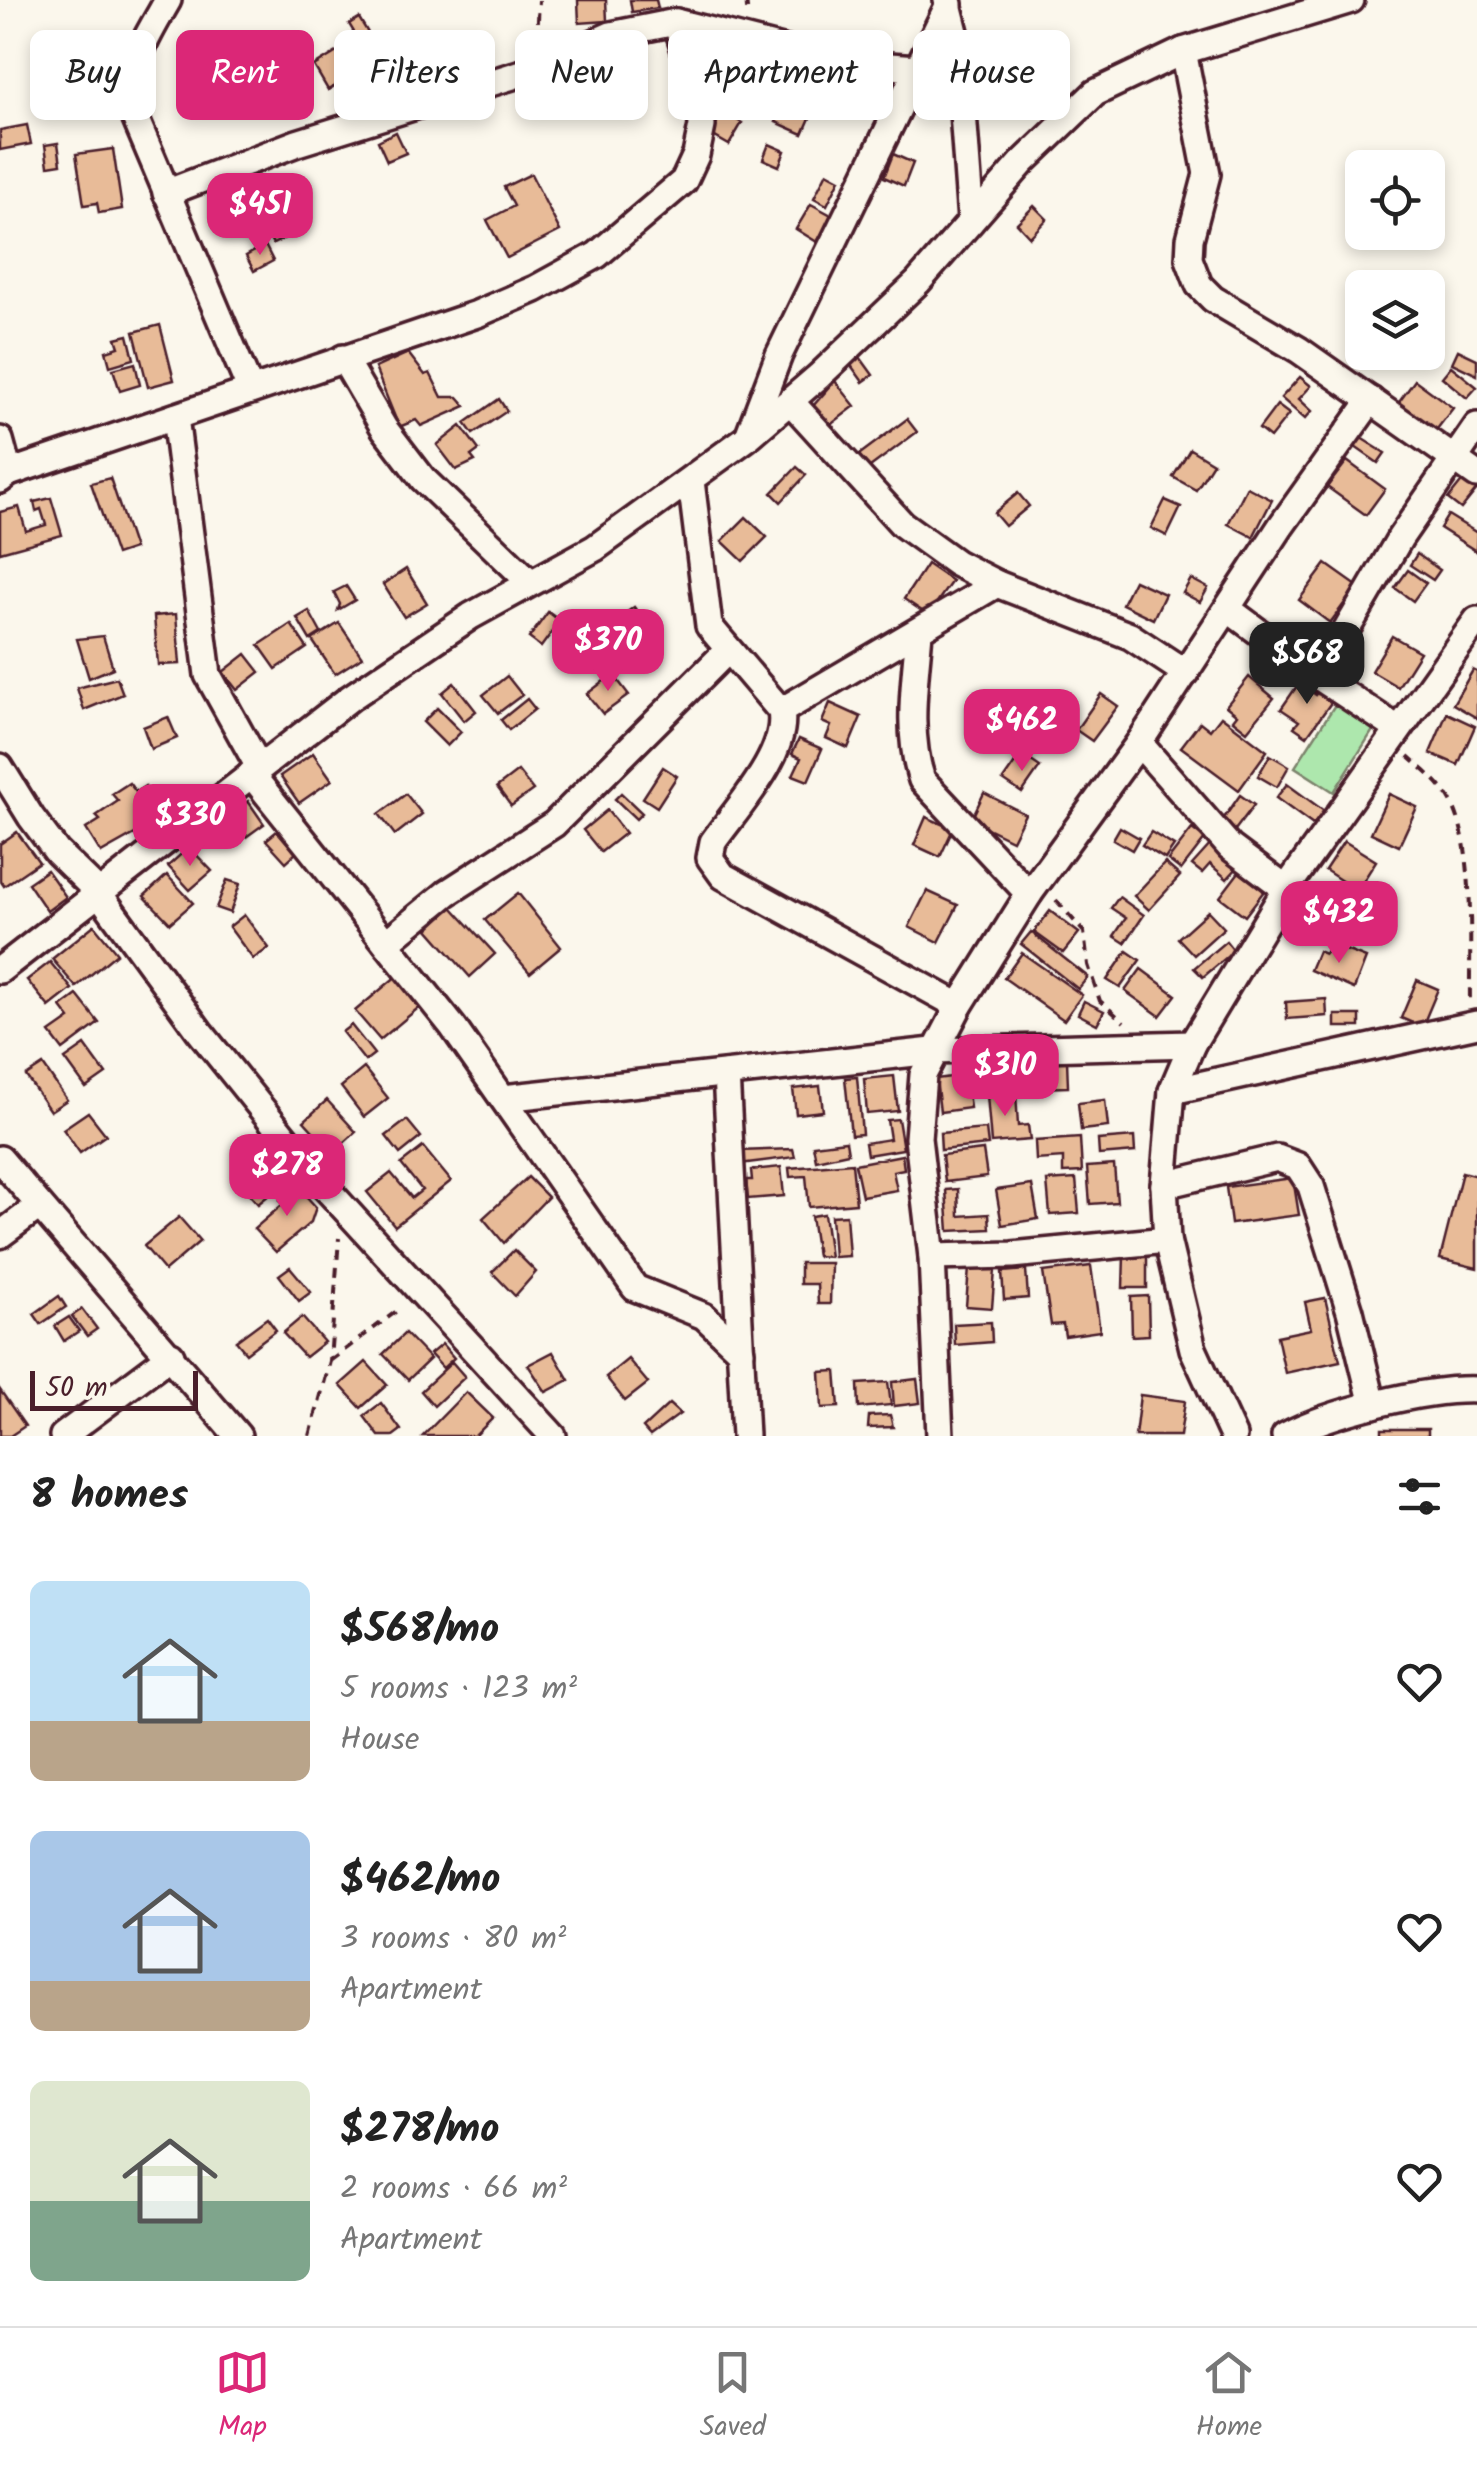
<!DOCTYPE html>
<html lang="en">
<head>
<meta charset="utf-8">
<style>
  body { margin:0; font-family:Kalam,sans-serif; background:#f2f2f2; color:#222; height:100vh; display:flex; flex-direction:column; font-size:38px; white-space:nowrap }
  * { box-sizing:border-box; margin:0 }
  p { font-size:32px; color:#767676 }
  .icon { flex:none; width:55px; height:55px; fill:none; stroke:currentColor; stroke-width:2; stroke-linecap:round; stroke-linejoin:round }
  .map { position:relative; height:1436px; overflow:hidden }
  .drawer { display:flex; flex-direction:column; background:#fff; flex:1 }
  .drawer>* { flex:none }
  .guide { position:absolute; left:30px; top:30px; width:1418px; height:90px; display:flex; gap:20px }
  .fabs { position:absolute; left:1345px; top:150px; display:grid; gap:20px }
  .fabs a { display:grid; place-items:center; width:100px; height:100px; border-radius:15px; background:#fff; box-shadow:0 5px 15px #0003; font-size:50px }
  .scale { position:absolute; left:30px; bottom:25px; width:168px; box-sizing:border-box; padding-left:10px; border:5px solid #4a1f2b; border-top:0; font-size:28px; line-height:35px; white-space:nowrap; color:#4a1f2b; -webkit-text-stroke:8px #fbf7ec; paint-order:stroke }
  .price { position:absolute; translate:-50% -85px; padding:0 22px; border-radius:20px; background:#db2777; color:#fff; font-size:32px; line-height:65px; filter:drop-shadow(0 2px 5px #0008) }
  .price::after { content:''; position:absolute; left:50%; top:60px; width:30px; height:22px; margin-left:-15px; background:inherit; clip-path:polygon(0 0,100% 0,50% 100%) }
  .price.current { background:#222; color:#fff }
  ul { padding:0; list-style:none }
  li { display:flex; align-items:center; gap:30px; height:250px; padding:0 30px }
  li span { display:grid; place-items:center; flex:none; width:280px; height:200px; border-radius:15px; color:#555 }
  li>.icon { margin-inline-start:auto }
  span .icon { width:120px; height:120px; fill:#fffc; stroke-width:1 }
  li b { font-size:42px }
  h2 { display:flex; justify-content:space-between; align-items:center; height:120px; padding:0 30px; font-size:42px }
  .tag { padding:0 35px; border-radius:15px; background:#fff; box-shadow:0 5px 15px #0003; font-size:35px; line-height:90px }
  .tag.current { background:#db2777; color:#fff }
  .tabs { display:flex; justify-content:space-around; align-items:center; height:140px; border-top:2px solid #e0e0e0; background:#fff; font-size:28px; color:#767676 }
  .tabs a { display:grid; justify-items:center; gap:5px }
  .tabs .current { color:#db2777 }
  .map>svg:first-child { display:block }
  .green { fill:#ade7ad; stroke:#7c836c; stroke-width:2.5 }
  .building { fill:#e8bb98; stroke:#4a1f2b; stroke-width:2.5 }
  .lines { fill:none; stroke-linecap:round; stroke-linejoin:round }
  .minor-casing { stroke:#4a1f2b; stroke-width:32 }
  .path { stroke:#4a1f2b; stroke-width:4; stroke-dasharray:10 8; stroke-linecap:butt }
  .minor { stroke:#fbf7ec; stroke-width:25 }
</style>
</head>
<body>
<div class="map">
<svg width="1477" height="1436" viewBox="0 0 1477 1436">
  <rect width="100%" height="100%" fill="#fbf7ec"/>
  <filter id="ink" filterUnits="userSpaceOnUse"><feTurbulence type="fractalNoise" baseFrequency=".01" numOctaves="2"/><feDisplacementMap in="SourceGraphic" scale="20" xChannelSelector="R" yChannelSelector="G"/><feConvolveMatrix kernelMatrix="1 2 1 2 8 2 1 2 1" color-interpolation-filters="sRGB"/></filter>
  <g filter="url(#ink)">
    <polygon class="green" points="1338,700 1377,724 1334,792 1295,767"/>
    <g class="building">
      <polygon points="578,0 606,0 607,21 579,23"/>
      <polygon points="630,0 656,0 658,8 632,12"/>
      <polygon points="359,18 379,51 369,57 349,24"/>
      <polygon points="355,41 369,65 328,90 314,66"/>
      <polygon points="717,61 741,62 740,87 716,86"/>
      <polygon points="786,98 814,109 803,134 776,122"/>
      <polygon points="723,112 742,123 729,145 710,134"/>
      <polygon points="27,125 31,144 0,150 0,130"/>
      <polygon points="396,132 406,153 387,161 378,141"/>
      <polygon points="58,143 61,164 48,166 45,145"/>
      <polygon points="769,144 785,151 779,166 763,159"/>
      <polygon points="113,149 122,209 99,213 97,203 84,205 76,154"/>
      <polygon points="893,154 913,163 904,186 884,177"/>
      <polygon points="827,172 840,179 827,205 814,198"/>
      <polygon points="531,174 560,231 507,258 487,220 514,206 504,187"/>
      <polygon points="294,196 309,226 273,244 264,227 280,220 273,207"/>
      <polygon points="811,204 833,216 817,242 796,229"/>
      <polygon points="1034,206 1047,219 1030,237 1017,223"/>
      <polygon points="265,245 273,261 254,271 246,256"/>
      <polygon points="160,325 174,380 148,387 134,332"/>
      <polygon points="128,335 134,359 110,366 106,351 119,347 116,338"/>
      <polygon points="1458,350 1477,359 1477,375 1452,363"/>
      <polygon points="408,353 425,375 430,373 442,397 458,397 466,406 421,426 416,420 399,427 375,368"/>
      <polygon points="860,357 873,375 863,382 850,364"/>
      <polygon points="135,363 140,385 120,391 113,369"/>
      <polygon points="1451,366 1477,387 1467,398 1442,377"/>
      <polygon points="1300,377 1311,386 1299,399 1312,411 1305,419 1281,398"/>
      <polygon points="1415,380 1453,408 1434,433 1397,405"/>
      <polygon points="835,381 855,406 829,426 813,406"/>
      <polygon points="499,399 507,411 473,434 465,423"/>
      <polygon points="1277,405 1289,414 1270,438 1259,429"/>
      <polygon points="907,419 917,432 866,470 856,457"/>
      <polygon points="461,426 479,450 471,456 475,461 456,470 437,445"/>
      <polygon points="1361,438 1385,453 1378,463 1355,447"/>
      <polygon points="1190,449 1213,463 1196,490 1173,477"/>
      <polygon points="1347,461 1385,489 1366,515 1327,487"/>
      <polygon points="797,467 806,475 781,502 772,493"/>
      <polygon points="1468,474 1477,481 1477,489 1461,509 1448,499"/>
      <polygon points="110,478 134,549 116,555 91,483"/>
      <polygon points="1247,487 1272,500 1253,537 1228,524"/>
      <polygon points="1018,493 1029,506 1005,526 994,513"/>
      <polygon points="51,498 62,535 0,552 0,512 19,507 26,531 46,525 41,509 36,511 34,502"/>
      <polygon points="1165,500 1181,507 1167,536 1151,528"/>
      <polygon points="1448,515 1477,533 1476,551 1440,528"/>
      <polygon points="746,517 767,537 743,561 722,541"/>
      <polygon points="1417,554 1440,570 1433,580 1410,565"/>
      <polygon points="927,564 952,581 928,615 904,599"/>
      <polygon points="1326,564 1357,586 1330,623 1299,600"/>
      <polygon points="406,569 427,603 404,617 383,584"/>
      <polygon points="1408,570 1426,583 1413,601 1395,588"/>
      <polygon points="1191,579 1208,588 1200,602 1183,593"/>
      <polygon points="1134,580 1165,594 1153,619 1122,604"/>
      <polygon points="346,586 355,600 338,610 340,604 334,592"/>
      <polygon points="634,607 645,622 617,642 607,627"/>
      <polygon points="309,611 321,633 310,640 297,618"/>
      <polygon points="548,612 560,621 541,647 529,638"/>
      <polygon points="176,614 180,664 158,665 154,616"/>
      <polygon points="339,623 362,657 335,674 312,640"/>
      <polygon points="291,624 307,648 276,669 259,645"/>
      <polygon points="103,636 113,668 89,678 77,639"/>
      <polygon points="1392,636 1420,652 1398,687 1371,671"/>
      <polygon points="246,654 260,672 237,690 223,672"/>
      <polygon points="1473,670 1477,672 1477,718 1453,704"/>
      <polygon points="613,674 629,695 603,714 587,694"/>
      <polygon points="507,676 522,695 498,713 483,695"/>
      <polygon points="1249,677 1274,698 1247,731 1233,720 1237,715 1226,706"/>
      <polygon points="117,678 123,694 84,710 77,688"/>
      <polygon points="454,683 476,711 464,721 442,693"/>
      <polygon points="1299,683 1316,695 1321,688 1335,697 1307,736 1294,727 1299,721 1281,709"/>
      <polygon points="1101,694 1118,706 1092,741 1076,730"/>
      <polygon points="527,699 535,709 509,730 501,720"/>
      <polygon points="830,703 861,717 848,748 826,738 831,726 822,722"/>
      <polygon points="437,708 461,732 447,746 423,722"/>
      <polygon points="1447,713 1475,726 1458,765 1430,753"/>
      <polygon points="1221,716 1267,751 1239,790 1181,747 1200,722 1210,730"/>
      <polygon points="168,717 177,738 151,749 143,727"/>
      <polygon points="799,739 822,749 808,781 793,775 801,758 792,754"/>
      <polygon points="313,753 332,780 299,803 280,776"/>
      <polygon points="1021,754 1040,767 1022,793 1003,780"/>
      <polygon points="1270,755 1289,766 1277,787 1258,776"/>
      <polygon points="663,767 677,776 657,807 643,798"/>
      <polygon points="518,771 533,790 511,806 497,787"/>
      <polygon points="129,783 136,792 145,786 165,817 101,853 86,829 100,820 96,816 118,801 112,794"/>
      <polygon points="1287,784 1324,811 1313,825 1276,798"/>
      <polygon points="621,793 642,813 636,819 615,799"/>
      <polygon points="984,793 1025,814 1012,840 971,820"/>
      <polygon points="406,794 422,814 395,835 379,814"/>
      <polygon points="1389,794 1417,807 1399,846 1371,833"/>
      <polygon points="1240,795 1254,805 1235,830 1222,821"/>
      <polygon points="248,801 264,824 246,837 230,814"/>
      <polygon points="607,810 625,833 601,852 583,830"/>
      <polygon points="221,815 233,832 215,844 203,827"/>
      <polygon points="926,817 953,829 940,857 914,845"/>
      <polygon points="1120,827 1139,838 1132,850 1113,839"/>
      <polygon points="1192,829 1205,839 1181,870 1168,860"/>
      <polygon points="277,831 296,853 286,862 266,840"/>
      <polygon points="17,832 39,862 4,886 0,880 0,844"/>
      <polygon points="1151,832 1174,846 1165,859 1142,845"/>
      <polygon points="1344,841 1376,861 1357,891 1325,870"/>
      <polygon points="1211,844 1237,868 1227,879 1210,864 1202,873 1192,865"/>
      <polygon points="189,847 212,871 190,890 168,866"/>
      <polygon points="1165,863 1180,876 1149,910 1134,896"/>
      <polygon points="47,870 66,897 47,911 28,883"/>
      <polygon points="1239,872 1264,891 1245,916 1220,897"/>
      <polygon points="167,875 193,903 170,923 144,896"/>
      <polygon points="227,880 240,884 230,913 216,908"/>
      <polygon points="1317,886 1348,906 1332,932 1300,911"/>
      <polygon points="927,891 958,905 939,942 909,927"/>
      <polygon points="518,893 561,947 530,973 485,920"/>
      <polygon points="1119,897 1144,915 1125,943 1114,936 1126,918 1111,908"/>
      <polygon points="452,907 495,954 470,977 428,929"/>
      <polygon points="1050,911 1079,933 1063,953 1034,932"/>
      <polygon points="1208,911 1224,928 1194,955 1178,938"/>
      <polygon points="244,915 269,948 253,959 229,927"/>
      <polygon points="94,925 117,953 76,987 52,959"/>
      <polygon points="1031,932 1088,977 1078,989 1021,944"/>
      <polygon points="1226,941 1234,951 1203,977 1194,968"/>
      <polygon points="1330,944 1366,958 1354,989 1310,970 1318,951 1325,954"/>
      <polygon points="1127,951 1140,960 1120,988 1107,980"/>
      <polygon points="1022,953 1082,995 1064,1020 1004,978"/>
      <polygon points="50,962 72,989 49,1007 27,980"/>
      <polygon points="1141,969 1176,995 1160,1016 1125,991"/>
      <polygon points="398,975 423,1004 380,1040 355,1011"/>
      <polygon points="1417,980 1438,989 1422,1027 1401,1018"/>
      <polygon points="77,995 99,1023 63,1050 50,1033 70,1019 61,1007"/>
      <polygon points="1326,999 1327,1016 1287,1019 1286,1002"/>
      <polygon points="1084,1001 1104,1011 1097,1024 1078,1014"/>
      <rect x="1335" y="1015" width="25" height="12"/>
      <polygon points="351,1025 374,1054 365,1061 342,1032"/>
      <polygon points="85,1045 106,1074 86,1088 65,1059"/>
      <polygon points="1067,1060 1068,1087 1038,1088 1037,1061"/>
      <polygon points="43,1065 67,1100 50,1111 26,1076"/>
      <polygon points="364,1068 388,1098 364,1117 341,1087"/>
      <polygon points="966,1075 970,1108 940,1112 936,1079"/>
      <polygon points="894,1076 898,1111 867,1114 864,1079"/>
      <polygon points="857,1077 862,1134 851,1135 845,1078"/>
      <polygon points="820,1086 823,1111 796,1114 793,1089"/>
      <polygon points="1016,1093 1018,1126 1028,1125 1030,1140 991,1143 987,1095"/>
      <polygon points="327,1100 356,1132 333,1153 304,1121"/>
      <polygon points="1105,1100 1108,1127 1081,1130 1078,1103"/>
      <polygon points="88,1112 106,1135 80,1153 63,1129"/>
      <polygon points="898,1119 903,1149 867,1155 865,1143 890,1139 887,1120"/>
      <polygon points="407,1120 421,1137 400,1154 386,1136"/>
      <polygon points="986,1129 988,1145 941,1150 940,1133"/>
      <polygon points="1134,1137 1135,1152 1099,1155 1098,1140"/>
      <polygon points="1080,1138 1082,1172 1063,1173 1063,1158 1036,1160 1035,1141"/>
      <polygon points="846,1141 848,1153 816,1160 813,1145"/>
      <polygon points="423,1147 451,1181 395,1226 367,1192 391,1173 412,1198 422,1190 401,1164"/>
      <polygon points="268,1148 292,1176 258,1204 234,1177"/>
      <polygon points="793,1149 795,1157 739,1164 738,1151"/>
      <polygon points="983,1150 987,1177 945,1182 942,1155"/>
      <polygon points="902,1155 904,1169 893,1171 897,1190 862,1196 855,1164"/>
      <polygon points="852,1163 856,1203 809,1207 806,1176 790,1177 789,1168"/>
      <polygon points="1114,1165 1117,1202 1090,1204 1087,1167"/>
      <polygon points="781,1167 784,1196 748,1199 746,1180 752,1180 751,1170"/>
      <polygon points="1462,1172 1477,1176 1477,1268 1440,1259"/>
      <polygon points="528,1177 548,1197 504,1243 483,1218"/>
      <polygon points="1293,1178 1299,1215 1231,1224 1226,1187"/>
      <polygon points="1076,1179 1079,1213 1050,1215 1047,1181"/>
      <polygon points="296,1185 316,1207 311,1222 276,1252 254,1229 283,1204 280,1200"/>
      <polygon points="1032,1185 1038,1219 1002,1225 996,1190"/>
      <polygon points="958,1189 959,1216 989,1214 990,1229 949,1231 946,1190"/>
      <polygon points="824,1214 830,1257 817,1256 811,1216"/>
      <polygon points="846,1215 849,1256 834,1257 831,1216"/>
      <polygon points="179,1217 200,1241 165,1271 144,1246"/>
      <polygon points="514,1250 536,1272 515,1296 492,1272"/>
      <polygon points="1124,1255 1147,1255 1147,1288 1123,1288"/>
      <polygon points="800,1263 831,1263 830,1304 818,1304 817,1284 800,1284"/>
      <polygon points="1091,1266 1100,1331 1065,1336 1063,1324 1051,1325 1043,1272"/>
      <polygon points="290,1267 311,1292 299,1301 279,1275"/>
      <polygon points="969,1268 995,1270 992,1308 966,1306"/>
      <polygon points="1026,1270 1028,1298 1004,1300 1002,1272"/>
      <polygon points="59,1296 66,1307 41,1324 34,1314"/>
      <polygon points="1148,1296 1149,1335 1132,1336 1131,1297"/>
      <polygon points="1325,1298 1340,1361 1285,1373 1277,1336 1311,1329 1305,1302"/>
      <polygon points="82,1309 97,1329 87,1336 72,1316"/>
      <polygon points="69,1317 79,1331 64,1341 55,1326"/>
      <polygon points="302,1317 324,1342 305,1357 283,1333"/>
      <polygon points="267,1318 276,1330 246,1353 236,1341"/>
      <polygon points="991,1322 992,1342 955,1345 954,1324"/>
      <polygon points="405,1333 430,1359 408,1380 383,1354"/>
      <polygon points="442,1344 454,1358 443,1368 430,1354"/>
      <polygon points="553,1352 569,1380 546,1392 528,1365"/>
      <polygon points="628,1359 648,1383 625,1401 606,1377"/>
      <polygon points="366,1362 387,1385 361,1408 340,1385"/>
      <polygon points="452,1362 465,1377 434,1406 421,1391"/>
      <polygon points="836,1371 839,1407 822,1408 820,1372"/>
      <polygon points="917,1379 920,1403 894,1406 892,1382"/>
      <polygon points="888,1382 891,1405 859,1408 858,1384"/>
      <polygon points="0,1390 25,1426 10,1436 0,1436"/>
      <polygon points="466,1392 493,1418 475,1436 423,1436"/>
      <polygon points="1140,1395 1185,1401 1180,1436 1135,1436"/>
      <polygon points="381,1403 401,1430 393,1436 379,1436 364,1416"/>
      <polygon points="669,1404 680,1414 650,1436 643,1428"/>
      <polygon points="890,1415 893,1427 868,1428 869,1416"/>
      <rect x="1382" y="1429" width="46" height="7"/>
    </g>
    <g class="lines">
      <g class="minor-casing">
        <g id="minor">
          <path d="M168 0C144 42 127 65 134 115L250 389"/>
          <polyline points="947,0 958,44 971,221"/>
          <polyline points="1183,51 1207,174 1190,239 1189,259 1199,285 1213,299 1299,350 1477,475"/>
          <polyline points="166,193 297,143 535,69 611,35 676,22 833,62 918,68"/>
          <polyline points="343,358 384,428 423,479 530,582"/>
          <polyline points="791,402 902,524 956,563 997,584 1130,636 1186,673"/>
          <polyline points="175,417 208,675 259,767"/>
          <polyline points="749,434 779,355 949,4"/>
          <polyline points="0,440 9,473"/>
          <polyline points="0,480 9,473 477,314 535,289 597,255 684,181 696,155 702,126 700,97 676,22"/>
          <path d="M691 481 709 626 781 711C789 753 736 809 713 842L710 858 723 876 959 1006"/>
          <polyline points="1228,609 1319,677 1398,729"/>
          <path d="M919 632C915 681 906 733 922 780L1029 894"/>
          <polyline points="1319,677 1400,538 1477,426"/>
          <polyline points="781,711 997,584"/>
          <polyline points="1139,743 1230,847 1286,889"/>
          <polyline points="0,767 31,817 57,852 98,892 200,1032 324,1186 553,1436"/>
          <polyline points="251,774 453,1027 635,1288 704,1316 741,1351"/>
          <polyline points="386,943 447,893 554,824 727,651"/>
          <polyline points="0,970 350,698 471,616 595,548 747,438 819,376 918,282 1022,163 1095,93 1183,51 1351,0"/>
          <polyline points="726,1074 745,1436"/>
          <polyline points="1172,1091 1477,1024"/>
          <polyline points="503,1098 933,1051 1192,1044"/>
          <polyline points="0,1159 238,1436"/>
          <polyline points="1164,1185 1277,1158 1298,1166 1311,1186 1350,1311 1373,1405"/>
          <polyline points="0,1235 39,1206"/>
          <polyline points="932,1257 1012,1255 1167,1240"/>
          <polyline points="63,1436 171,1355"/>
          <polyline points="940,1436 932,1257 918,1138 923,1075 959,1006 1029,894 1139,743 1281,526 1371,400"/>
          <polyline points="1233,1436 1193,1349 1167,1240 1164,1185 1172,1091 1192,1044 1286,889 1477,620"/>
          <path d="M1285 1436C1330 1412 1427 1388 1477 1390"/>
        </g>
      </g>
      <g class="path">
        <polyline points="746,0 748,16"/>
        <polyline points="537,40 539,0"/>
        <path d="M1408 756C1421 768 1437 780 1447 795 1477 838 1469 948 1470 1002"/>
        <polyline points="1056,900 1084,932 1088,965 1100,1001 1124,1022"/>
        <polyline points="330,1361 402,1307"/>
        <polyline points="310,1436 330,1361 339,1238"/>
      </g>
      <use href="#minor" class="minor"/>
    </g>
  </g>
</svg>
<div class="fabs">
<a><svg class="icon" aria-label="locate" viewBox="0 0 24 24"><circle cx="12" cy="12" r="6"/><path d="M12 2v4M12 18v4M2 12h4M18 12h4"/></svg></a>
<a><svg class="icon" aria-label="layers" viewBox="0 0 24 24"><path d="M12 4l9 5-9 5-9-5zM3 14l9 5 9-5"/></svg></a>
</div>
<div class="scale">50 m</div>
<b class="price" style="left:260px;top:258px">$451</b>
<b class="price" style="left:608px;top:694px">$370</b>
<b class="price current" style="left:1307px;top:707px">$568</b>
<b class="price" style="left:1022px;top:774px">$462</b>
<b class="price" style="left:190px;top:869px">$330</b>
<b class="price" style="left:1339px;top:966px">$432</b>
<b class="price" style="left:1005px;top:1119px">$310</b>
<b class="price" style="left:287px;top:1219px">$278</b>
<div class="guide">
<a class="tag">Buy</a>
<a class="tag current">Rent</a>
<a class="tag">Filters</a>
<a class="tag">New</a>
<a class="tag">Apartment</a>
<a class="tag">House</a>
</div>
</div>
<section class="drawer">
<h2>8 homes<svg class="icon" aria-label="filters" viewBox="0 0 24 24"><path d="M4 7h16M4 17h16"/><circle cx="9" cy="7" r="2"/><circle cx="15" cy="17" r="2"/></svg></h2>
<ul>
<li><span style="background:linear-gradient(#bfe0f5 70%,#b9a48a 0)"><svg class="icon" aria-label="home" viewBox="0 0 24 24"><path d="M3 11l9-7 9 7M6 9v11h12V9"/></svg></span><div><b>$568/mo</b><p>5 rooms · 123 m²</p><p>House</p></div><svg class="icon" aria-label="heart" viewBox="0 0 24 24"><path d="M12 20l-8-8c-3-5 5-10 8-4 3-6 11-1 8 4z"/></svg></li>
<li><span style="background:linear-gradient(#a9c7e8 75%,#b9a48a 0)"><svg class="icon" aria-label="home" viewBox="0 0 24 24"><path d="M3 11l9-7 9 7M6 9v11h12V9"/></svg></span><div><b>$462/mo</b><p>3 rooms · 80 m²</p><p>Apartment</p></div><svg class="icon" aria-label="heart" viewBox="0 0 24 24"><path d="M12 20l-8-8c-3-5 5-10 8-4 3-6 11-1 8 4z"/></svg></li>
<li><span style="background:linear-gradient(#dfe7d0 60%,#7fa58c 0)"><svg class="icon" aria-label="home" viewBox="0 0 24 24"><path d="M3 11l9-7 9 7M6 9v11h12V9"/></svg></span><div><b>$278/mo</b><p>2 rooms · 66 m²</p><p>Apartment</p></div><svg class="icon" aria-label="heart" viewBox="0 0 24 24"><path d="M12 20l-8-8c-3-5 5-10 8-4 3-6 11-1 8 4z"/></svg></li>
</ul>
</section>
<nav class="tabs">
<a class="current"><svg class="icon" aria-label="map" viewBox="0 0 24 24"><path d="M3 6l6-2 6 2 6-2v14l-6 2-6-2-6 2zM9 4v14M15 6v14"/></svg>Map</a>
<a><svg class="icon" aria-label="saved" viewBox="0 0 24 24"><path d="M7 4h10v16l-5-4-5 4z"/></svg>Saved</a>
<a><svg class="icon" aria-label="home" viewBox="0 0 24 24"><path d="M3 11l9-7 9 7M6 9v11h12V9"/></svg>Home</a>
</nav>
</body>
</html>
